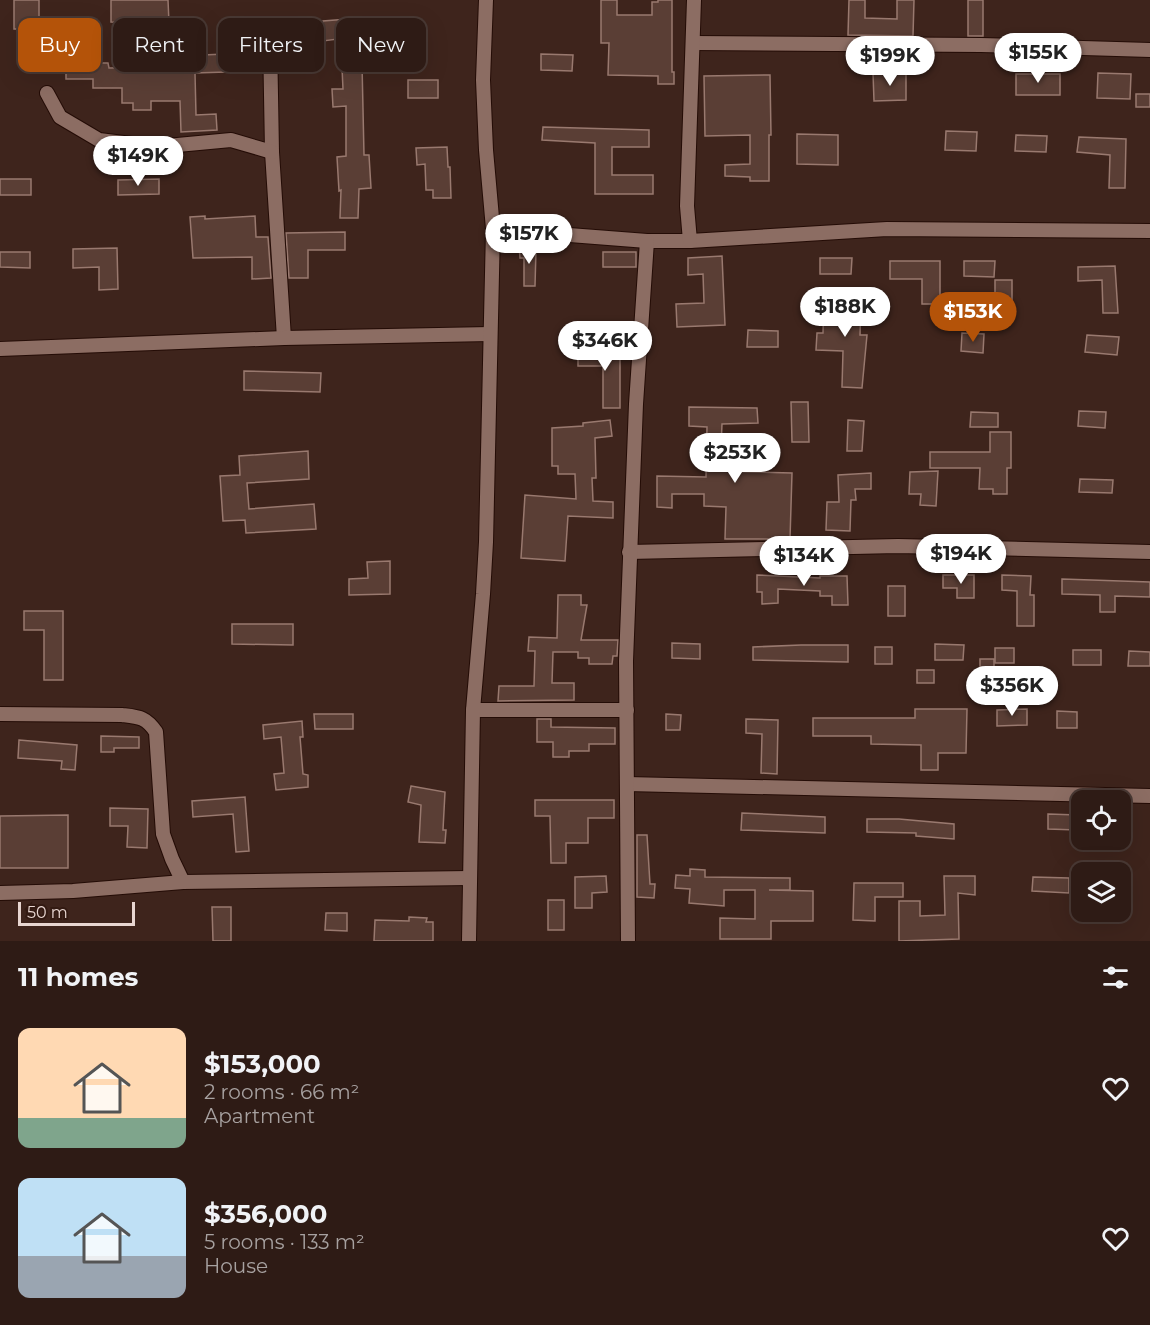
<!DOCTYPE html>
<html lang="en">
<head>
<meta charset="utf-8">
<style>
  body { margin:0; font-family:Montserrat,sans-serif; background:#3a2822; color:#f1f3f6; height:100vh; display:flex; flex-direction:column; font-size:22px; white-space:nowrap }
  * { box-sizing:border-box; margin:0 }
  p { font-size:20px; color:#a7a1a0 }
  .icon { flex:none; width:33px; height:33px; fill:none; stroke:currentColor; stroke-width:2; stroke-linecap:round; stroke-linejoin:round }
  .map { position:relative; height:941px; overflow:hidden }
  .panel { display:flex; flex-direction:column; background:#2e1b15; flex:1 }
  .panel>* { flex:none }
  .hud { position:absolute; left:18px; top:18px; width:600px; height:54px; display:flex; gap:12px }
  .fabs { position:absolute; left:1071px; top:790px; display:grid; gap:12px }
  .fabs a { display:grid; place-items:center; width:60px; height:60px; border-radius:12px; background:#2e1b15; box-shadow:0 6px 24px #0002,0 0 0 2px #493934; font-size:30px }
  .scale { position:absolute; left:18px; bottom:15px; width:117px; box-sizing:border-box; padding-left:6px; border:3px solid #e8d6d1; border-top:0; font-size:16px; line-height:21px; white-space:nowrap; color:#e8d6d1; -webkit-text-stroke:4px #331a12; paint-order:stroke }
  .price { position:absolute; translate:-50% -51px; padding:0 14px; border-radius:21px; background:#fff; color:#222; font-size:20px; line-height:39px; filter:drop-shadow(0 2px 3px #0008) }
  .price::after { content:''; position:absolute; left:50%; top:36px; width:18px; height:14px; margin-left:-9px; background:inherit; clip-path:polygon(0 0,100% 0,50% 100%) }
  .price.on { background:#b45309; color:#fff }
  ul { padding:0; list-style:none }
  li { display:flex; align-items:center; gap:18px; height:150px; padding:0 18px }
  li span { display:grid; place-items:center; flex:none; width:168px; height:120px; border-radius:12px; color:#555 }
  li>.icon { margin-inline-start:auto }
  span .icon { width:72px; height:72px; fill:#fffc; stroke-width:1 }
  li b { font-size:26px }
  h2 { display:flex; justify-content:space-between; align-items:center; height:72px; padding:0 18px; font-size:26px }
  .chip { padding:0 21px; border-radius:12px; background:#2e1b15; box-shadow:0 6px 24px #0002,0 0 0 2px #493934; font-size:21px; line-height:54px }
  .chip.on { background:#b45309; color:#fff }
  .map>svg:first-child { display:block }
  .building { fill:#5a3e35; stroke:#99796f; stroke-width:1.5 }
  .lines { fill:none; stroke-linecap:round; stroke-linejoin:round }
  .street-casing { stroke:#240c06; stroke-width:16 }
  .street { stroke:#8c6d63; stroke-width:14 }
</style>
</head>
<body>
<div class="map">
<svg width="1150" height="941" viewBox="0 0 1150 941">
  <rect width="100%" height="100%" fill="#3e241c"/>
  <g class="building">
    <rect x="14" y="0" width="25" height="29"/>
    <polygon points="111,0 168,0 169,23 111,22"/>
    <polygon points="601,0 617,0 617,15 652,15 652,2 658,2 658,0 672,0 672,72 674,72 674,84 658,84 658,76 608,75 609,43 601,43"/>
    <polygon points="849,0 865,0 865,18 897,19 897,0 914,0 913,36 848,35"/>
    <rect x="968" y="0" width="15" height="36"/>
    <polygon points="361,18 364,155 369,155 371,188 359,189 358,218 340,218 341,190 339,191 337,157 346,156 346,106 333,107 332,89 343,89 342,68 347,68 345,38 323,41 323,21"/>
    <polygon points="226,54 261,55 261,69 226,69 226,72 195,73 196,115 216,114 217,130 181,132 180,101 151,101 151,110 133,110 133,103 122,103 122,88 93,88 93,79 66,79 66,63 108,63 109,68 178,67 178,56"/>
    <polygon points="541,54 573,55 572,71 541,70"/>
    <polygon points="873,73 906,73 906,100 874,101"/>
    <polygon points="1098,73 1131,74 1130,99 1097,98"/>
    <rect x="1016" y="74" width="44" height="21"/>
    <polygon points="770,75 771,135 769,135 769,181 750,181 750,177 725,176 725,165 750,164 750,135 705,136 704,76"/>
    <rect x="408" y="80" width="30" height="18"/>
    <rect x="1136" y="94" width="14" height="13"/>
    <polygon points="543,127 649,130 649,147 612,147 612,175 653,175 653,194 595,194 595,143 542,140"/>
    <polygon points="946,131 977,132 976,151 945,150"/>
    <polygon points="797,134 838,135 838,165 797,164"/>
    <polygon points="1016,135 1047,136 1046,152 1015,151"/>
    <polygon points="1079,137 1126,139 1125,188 1109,188 1110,155 1077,152"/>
    <polygon points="447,147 448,167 450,167 451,198 433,198 433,190 426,190 425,164 417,165 416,148"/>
    <rect x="0" y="179" width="31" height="16"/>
    <polygon points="159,179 159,194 118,195 118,180"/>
    <polygon points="205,216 205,219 255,216 256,237 268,237 271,278 252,279 252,257 193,258 190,217"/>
    <polygon points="345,232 345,250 308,250 308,278 289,278 286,233"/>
    <polygon points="532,245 532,250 536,250 535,286 524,286 524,258 520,258 519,246"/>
    <polygon points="117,248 118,289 99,290 99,267 73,268 73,249"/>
    <polygon points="0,252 30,252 30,268 0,267"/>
    <rect x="603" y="252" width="33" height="15"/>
    <polygon points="722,256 725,325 677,327 676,304 704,303 703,274 688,275 688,258"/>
    <polygon points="820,258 852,258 851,274 820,274"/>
    <polygon points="890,261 940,261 940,304 922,304 922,279 890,279"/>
    <polygon points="964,261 995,261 994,277 964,276"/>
    <polygon points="1115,266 1118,313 1103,313 1102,280 1078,281 1078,267"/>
    <polygon points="995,280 1012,280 1012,302 995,303"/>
    <polygon points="824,299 861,300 860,335 867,335 862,388 842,387 843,351 816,350 817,333 823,333"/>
    <polygon points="748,330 778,331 778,347 747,347"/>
    <polygon points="962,333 984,334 983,353 961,351"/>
    <polygon points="1087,335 1119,337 1117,355 1085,352"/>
    <polygon points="578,348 620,348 620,408 603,408 603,366 578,366"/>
    <polygon points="244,371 321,373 320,392 244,390"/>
    <polygon points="791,402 808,402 809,442 792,442"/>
    <polygon points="689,407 757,408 758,423 722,424 720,471 792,473 790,539 725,539 726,507 704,506 704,494 672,494 672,508 657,507 657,476 706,477 707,427 689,426"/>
    <polygon points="1079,411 1106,412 1105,428 1078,426"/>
    <polygon points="971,412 998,413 998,427 970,427"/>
    <polygon points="610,420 612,436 595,438 596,478 592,478 593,501 613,502 613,518 568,516 565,561 521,558 525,495 576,499 575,474 558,474 558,466 552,466 552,428 583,426 583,423"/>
    <polygon points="848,420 864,421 862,451 847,451"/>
    <polygon points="990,432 1011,432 1011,468 1007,468 1007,494 993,494 993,489 979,489 980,468 930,468 930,452 990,452"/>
    <polygon points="308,451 309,479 247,483 249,509 314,504 316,529 246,533 245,520 223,521 220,476 240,475 239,456"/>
    <polygon points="938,471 936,506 920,505 921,494 909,494 910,472"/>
    <polygon points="871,473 871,489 855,489 856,500 851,500 850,531 826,530 827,502 839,502 838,475"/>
    <polygon points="1080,479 1113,480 1112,493 1079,492"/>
    <polygon points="390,561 390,594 349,595 349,579 368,578 367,562"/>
    <polygon points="757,575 820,578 820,576 847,576 848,605 832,605 832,596 820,596 820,591 778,589 778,603 762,604 762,592 757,592"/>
    <polygon points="943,575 974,575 974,598 957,598 957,588 943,588"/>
    <polygon points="1002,575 1031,576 1030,595 1034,595 1034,626 1017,626 1017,591 1002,590"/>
    <polygon points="1062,579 1150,582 1150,597 1115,596 1115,612 1100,612 1100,595 1062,594"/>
    <rect x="888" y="586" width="17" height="30"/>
    <polygon points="558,595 581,595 581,605 587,605 581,640 618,640 617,656 613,656 612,664 589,664 589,658 578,658 578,652 553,652 552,683 574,683 574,700 498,701 499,686 534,686 535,651 528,651 529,637 557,638"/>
    <polygon points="24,611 63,611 63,680 44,680 44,630 24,630"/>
    <polygon points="232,624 293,624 293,645 232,644"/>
    <polygon points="672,643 700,644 700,659 672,658"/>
    <polygon points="935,644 964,645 963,660 935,660"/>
    <polygon points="801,645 848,645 848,662 753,660 753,647"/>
    <rect x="875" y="647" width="17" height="17"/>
    <rect x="995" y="648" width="19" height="15"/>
    <rect x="1073" y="650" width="28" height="15"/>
    <polygon points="1129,651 1150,652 1150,666 1128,666"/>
    <rect x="980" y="659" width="14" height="30"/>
    <rect x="917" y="670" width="17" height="13"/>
    <polygon points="915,709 967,709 966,753 938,753 938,770 921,770 921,745 871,744 871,736 813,736 813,718 915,718"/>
    <polygon points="1027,709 1027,725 997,726 997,710"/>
    <polygon points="1057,711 1077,712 1077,728 1057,728"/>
    <polygon points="314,714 353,714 353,729 315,729"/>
    <polygon points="666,714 681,715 680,730 666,730"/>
    <polygon points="537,719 551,719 551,727 615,728 615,744 589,744 589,751 569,751 569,757 553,757 553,742 537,742"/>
    <polygon points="746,719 778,720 777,774 761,773 762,734 746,733"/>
    <polygon points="302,721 303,737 300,737 303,774 308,775 308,787 276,790 274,774 284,773 281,737 264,739 263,725"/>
    <polygon points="101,736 139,737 139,748 114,748 114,752 101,752"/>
    <polygon points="19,740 77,745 75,770 61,769 62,761 18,758"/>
    <polygon points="411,786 445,792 443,830 446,830 445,843 419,842 421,805 408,802"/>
    <polygon points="245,797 249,851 236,852 233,814 193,817 192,801"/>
    <polygon points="535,800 614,800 614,818 588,818 588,843 566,843 566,863 551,863 550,816 535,816"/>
    <polygon points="110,808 148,809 147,848 127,847 128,826 110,826"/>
    <polygon points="742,813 825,817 825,833 741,830"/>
    <polygon points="1048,814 1077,815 1077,830 1048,829"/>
    <polygon points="68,815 68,868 0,868 0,816"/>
    <polygon points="867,819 899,819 954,824 954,839 916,836 916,833 867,832"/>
    <polygon points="637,835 647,835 650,884 655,884 654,898 637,897"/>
    <polygon points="690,869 705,870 705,877 790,878 790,890 769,890 813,891 813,921 771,921 771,939 720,939 720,918 755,919 755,890 724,890 724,906 689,903 690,889 675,888 676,875 690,876"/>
    <polygon points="606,876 607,892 592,893 592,908 575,908 575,877"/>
    <polygon points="944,876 975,876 975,895 958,893 959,939 899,941 899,901 920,901 920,916 945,915"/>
    <polygon points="1033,877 1069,878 1069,893 1032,891"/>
    <polygon points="854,883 903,883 903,897 875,897 875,921 853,920"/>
    <rect x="548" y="900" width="16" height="30"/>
    <polygon points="212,907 231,907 231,941 213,941"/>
    <polygon points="326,913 347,913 347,931 325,930"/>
    <polygon points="409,917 427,918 426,922 433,922 433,941 374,941 375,920 409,921"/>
  </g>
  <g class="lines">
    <g class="street-casing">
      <g id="street">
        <polyline points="270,38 272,152 284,338"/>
        <polyline points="693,43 981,45 1150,50"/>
        <polyline points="47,93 60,117 99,140 156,147 231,140 272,152"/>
        <polyline points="493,229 647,241 690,241 887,229 1150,231"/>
        <polyline points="690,241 687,206 694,0"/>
        <polyline points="0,349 284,338 490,334"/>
        <polyline points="629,552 898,546 1150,552"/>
        <polyline points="473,710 627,710"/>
        <path d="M0 714 122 715C139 717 146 717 156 732L163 834 172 859 183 882"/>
        <polyline points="627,784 1150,796"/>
        <polyline points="0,893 73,891 183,882 469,878"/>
        <polyline points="469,941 473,710 483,594 486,542 493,229 486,150 483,80 486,0"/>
        <polyline points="628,941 626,661 636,404 647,241"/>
      </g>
    </g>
    <use href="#street" class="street"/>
  </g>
</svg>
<div class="fabs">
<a><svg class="icon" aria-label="locate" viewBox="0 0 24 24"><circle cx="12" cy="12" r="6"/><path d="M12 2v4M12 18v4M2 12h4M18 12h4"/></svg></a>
<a><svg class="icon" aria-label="layers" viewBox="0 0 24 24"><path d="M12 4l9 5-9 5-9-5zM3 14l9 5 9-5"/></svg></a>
</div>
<div class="scale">50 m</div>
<b class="price" style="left:1038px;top:84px">$155K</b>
<b class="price" style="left:890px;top:87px">$199K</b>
<b class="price" style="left:138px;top:187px">$149K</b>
<b class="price" style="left:529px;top:265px">$157K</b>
<b class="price" style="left:845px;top:338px">$188K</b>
<b class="price on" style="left:973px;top:343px">$153K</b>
<b class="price" style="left:605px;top:372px">$346K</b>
<b class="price" style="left:735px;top:484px">$253K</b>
<b class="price" style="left:961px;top:585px">$194K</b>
<b class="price" style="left:804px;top:587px">$134K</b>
<b class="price" style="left:1012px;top:717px">$356K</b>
<div class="hud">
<a class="chip on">Buy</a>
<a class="chip">Rent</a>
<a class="chip">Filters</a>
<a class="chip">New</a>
</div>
</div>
<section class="panel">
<h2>11 homes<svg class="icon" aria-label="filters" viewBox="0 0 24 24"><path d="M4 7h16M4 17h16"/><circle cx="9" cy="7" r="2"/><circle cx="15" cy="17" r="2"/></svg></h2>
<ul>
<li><span style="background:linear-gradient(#ffd9b3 75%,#7fa58c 0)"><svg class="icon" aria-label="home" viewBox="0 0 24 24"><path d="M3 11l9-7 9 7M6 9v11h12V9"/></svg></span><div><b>$153,000</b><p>2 rooms · 66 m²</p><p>Apartment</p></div><svg class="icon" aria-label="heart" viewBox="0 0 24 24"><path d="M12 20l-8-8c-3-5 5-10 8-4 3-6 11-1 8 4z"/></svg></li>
<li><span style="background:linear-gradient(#bfe0f5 65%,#9aa5b1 0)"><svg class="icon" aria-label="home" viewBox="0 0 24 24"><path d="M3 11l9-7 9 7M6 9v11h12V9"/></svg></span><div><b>$356,000</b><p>5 rooms · 133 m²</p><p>House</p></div><svg class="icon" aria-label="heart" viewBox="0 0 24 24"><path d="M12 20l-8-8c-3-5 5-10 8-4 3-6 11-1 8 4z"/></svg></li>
</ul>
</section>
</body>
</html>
